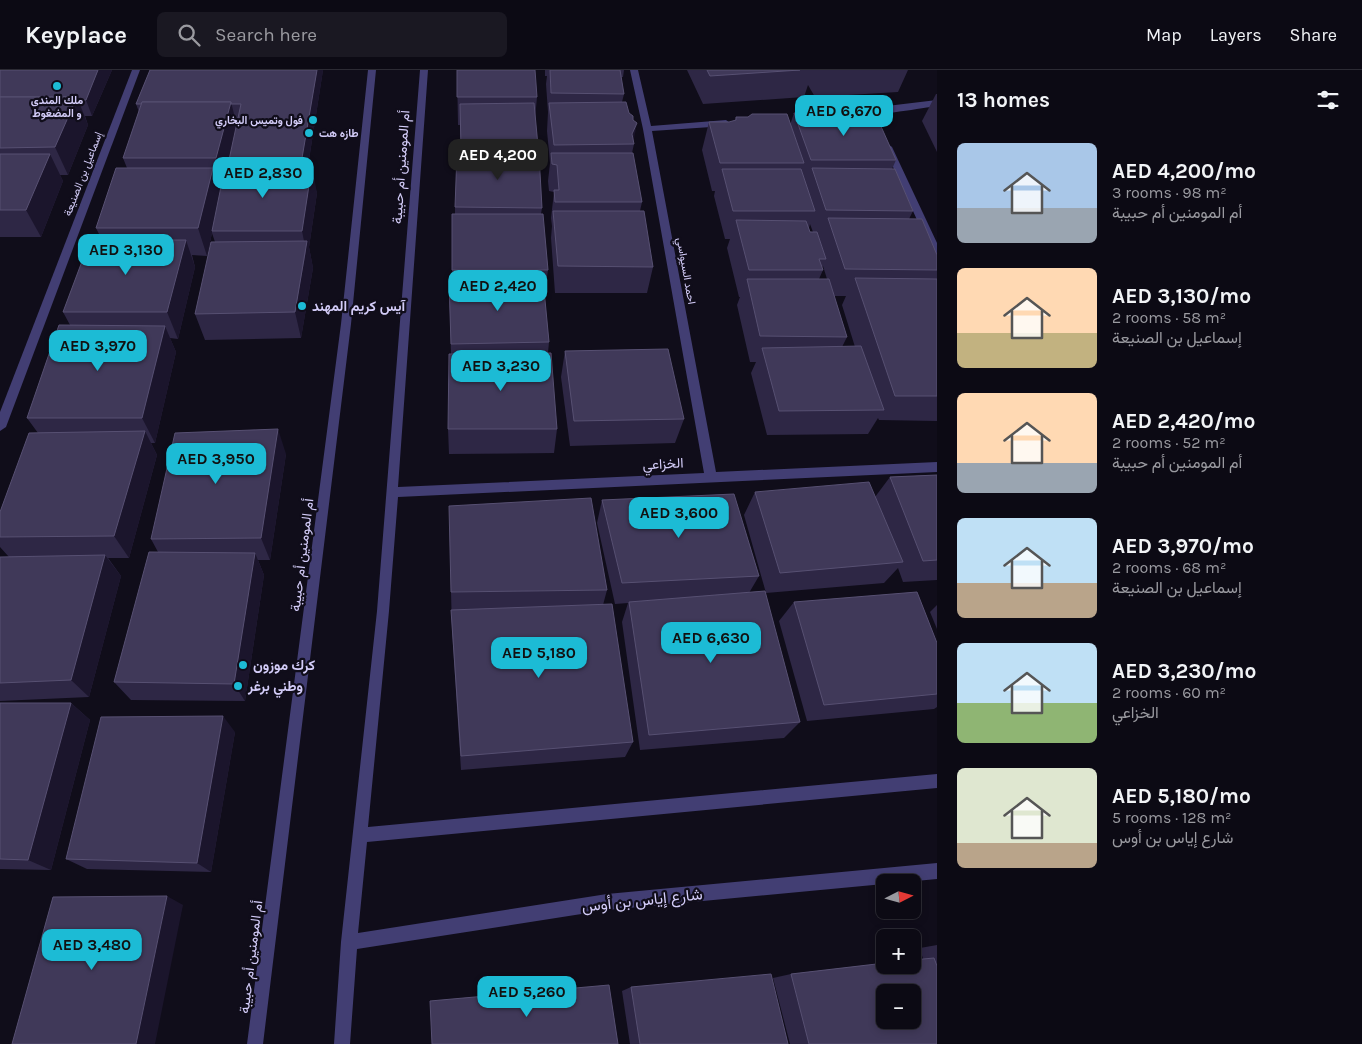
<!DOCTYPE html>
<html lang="en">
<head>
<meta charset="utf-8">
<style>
  body { margin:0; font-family:Karla,Vazirmatn,sans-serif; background:#1a1822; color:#f1f3f6; height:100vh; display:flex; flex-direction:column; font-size:19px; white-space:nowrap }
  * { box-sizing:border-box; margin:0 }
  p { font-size:16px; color:#9a9aa0 }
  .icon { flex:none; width:28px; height:28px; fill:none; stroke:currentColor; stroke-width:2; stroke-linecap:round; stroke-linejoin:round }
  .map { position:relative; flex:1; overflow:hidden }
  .panel { display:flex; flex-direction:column; background:#0c0a14; width:425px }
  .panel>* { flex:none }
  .needle { width:32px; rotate:84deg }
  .tools { position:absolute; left:876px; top:804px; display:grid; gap:10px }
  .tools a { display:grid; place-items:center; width:45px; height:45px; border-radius:8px; background:#0c0a14; box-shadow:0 2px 8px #0003,0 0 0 1px #2c2b34; font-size:25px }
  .price { position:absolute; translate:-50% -42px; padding:0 11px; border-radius:10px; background:#1cbbd5; color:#111; font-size:16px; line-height:32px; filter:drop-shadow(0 1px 2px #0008) }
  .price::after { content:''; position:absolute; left:50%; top:30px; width:15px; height:11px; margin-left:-8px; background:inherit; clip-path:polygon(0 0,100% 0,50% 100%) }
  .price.on { background:#222; color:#fff }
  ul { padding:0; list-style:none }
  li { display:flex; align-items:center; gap:15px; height:125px; padding:0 20px }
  li span { display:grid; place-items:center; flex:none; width:140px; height:100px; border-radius:8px; color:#555 }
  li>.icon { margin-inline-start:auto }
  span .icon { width:60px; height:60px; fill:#fffc; stroke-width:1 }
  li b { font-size:21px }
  h2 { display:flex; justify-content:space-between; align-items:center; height:60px; padding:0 20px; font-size:21px }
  header { display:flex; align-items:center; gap:30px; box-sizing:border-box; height:70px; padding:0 25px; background:#0c0a14; border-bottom:1px solid #2c2b34 }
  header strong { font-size:24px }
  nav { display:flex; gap:28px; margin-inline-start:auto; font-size:18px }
  .search { width:350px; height:45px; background:#1a1822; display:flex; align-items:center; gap:12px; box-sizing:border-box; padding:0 18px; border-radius:8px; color:#9a9aa0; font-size:19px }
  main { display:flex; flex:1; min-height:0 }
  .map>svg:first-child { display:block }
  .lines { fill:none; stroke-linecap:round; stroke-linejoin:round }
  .street { fill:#423e73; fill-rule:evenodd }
  .wall { fill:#2e2745; fill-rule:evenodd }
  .shaded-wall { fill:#1b152c }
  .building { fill:#403959; stroke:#575072; fill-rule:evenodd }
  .poi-dot { fill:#1cbbd5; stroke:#100d1a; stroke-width:2 }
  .labels { text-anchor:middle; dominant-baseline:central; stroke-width:4.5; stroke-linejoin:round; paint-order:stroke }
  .far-poi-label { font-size:11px; font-weight:bold; fill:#d3ccf8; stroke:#100d1a }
  .far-street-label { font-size:11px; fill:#d3ccf8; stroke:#100d1a }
  .street-label { font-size:14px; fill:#d3ccf8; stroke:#100d1a }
  .poi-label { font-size:14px; font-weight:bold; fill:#d3ccf8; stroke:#100d1a; text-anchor:start }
  .near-street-label { font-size:16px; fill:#d3ccf8; stroke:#100d1a }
</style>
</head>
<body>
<header>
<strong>Keyplace</strong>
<div class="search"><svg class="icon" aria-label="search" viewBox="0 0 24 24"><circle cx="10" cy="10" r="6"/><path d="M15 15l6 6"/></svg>Search here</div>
<nav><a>Map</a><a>Layers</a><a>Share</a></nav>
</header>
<main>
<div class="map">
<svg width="937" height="974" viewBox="0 0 937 974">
  <rect width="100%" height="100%" fill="#100d1a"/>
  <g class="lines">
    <g class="street">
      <polygon points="132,0 140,0 6,357 0,361 0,342"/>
      <polygon points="368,0 376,0 351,254 263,974 247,974 341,254"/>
      <polygon points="420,0 428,0 398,417 704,403 643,59 630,0 638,0 651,56 726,50 730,53 726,56 652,61 716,402 937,392 937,402 398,427 389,541 368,757 937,704 937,718 367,772 358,863 607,824 937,793 937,809 607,840 357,879 350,974 334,974 341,872 377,541"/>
      <path d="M937 30V36C921 38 850 51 841 44L845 41Z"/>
      <polygon points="888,74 892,77 937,173 937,186 932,183 884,77"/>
    </g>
  </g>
  <g class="wall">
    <polygon points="0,0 112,0 92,46 85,46 88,55 68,105 60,105 63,111 41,167 0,167"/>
    <path d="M150 0H323L308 96 317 123 309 177 313 198 301 268 205 270 195 244 215 172 212 163 207 186 192 185 195 197 178 269 170 268 176 282 155 373H151L157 385 129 488H108L121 506 89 627 0 631V487H9L0 477V442L38 363 27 348 70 255 63 242 102 170 96 158 127 98 123 88 139 42 136 34ZM218 115H221L220 121Z"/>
    <polygon points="457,0 537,27 535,49 538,76 538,85 542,138 541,144 548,200 544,227 549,272 548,283 557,359 554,383 449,384 448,359 451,284 449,211 452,211 452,144 455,144 455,137 461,84 460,55 458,55"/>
    <polygon points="545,0 624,0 623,7 621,7 624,24 622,32 634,74 632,83 642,132 640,141 653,197 647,223 555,223 551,168 552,156 551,148 554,122 549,121 548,111 550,93 547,61 548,42 546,14 547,6 545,6"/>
    <polygon points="687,0 908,0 898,22 815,27 808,15 804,27 703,34"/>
    <polygon points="936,24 937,24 937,82 922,51"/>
    <path d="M794 43 896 90 892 99 913 141 909 149 937 185V351L879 350 878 348 868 364 767 365 751 303 756 292H750L737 235 740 227H739L727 178 730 169H725L714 126 715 121H712L702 80 709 52H729L735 51 736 47 790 55ZM810 154 813 162H810L809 158ZM823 196 827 209H819L823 200 822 198ZM834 226H846L842 235 855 277H842L847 267Z"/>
    <polygon points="565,281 684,349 675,373 570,376 561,307"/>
    <polygon points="286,384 270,490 258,490 264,505 245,631 131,630 114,612 158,482 151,469"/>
    <polygon points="937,405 937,510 903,512 898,498 884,513 766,523 744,445 755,422 875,427 890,407"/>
    <polygon points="602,430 759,506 749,523 800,652 784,668 640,680 622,552 628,533 615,534 597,453"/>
    <polygon points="607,520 603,535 633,672 625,687 461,700 452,560 451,522"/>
    <polygon points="794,532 937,573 937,637 934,639 807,651 779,551"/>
    <polygon points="937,535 937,559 930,542"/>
    <polygon points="0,633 71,633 90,650 51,800 0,799"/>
    <polygon points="235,662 211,802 87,799 66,789"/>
    <polygon points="937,875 937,974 790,974 773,908 791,904 923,889 920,878"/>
    <polygon points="631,917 788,974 630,974 622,921"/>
  </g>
  <g class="shaded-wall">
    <polygon points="98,0 112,0 92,46 86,30"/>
    <polygon points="317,0 323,0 306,109 302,88"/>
    <polygon points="77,27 88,55 68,105 55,77"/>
    <polygon points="231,32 238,60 229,90 229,92 224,115 216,88"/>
    <polygon points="637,53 633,74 632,64"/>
    <polygon points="50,84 63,111 41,167 26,140"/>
    <polygon points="312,96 317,123 309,177 313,198 301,268 295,242 306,181 302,161"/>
    <polygon points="213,98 221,125 212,161 212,163 207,186 198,158"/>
    <polygon points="186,170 195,197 178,269 167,242"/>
    <polygon points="165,256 176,282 155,373 142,348"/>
    <polygon points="278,359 286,384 270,490 261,468"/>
    <polygon points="145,361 157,385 129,488 114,466"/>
    <polygon points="255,483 264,505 245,631 234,614"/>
    <polygon points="105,485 121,506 89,627 71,610"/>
    <polygon points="71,633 90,650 51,800 28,790"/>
    <polygon points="223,646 235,662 211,802 197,793"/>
    <polygon points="167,826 183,835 155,974 136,974"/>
  </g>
  <g class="building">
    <polygon points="0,0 98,0 86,30 78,30 77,27 0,27"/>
    <polygon points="150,0 317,0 302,88 229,90 241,34 231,34 231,32 142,32 142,34 136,34"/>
    <polygon points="457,0 535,0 537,27 457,27"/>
    <polygon points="550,0 620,0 624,24 551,23"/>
    <polygon points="707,0 800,0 710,6"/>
    <polygon points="0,27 77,27 55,77 0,78"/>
    <polygon points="142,32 231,32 216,88 123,88"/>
    <polygon points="626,32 629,43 633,46 633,50 637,53 632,64 634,74 554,75 549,33"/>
    <polygon points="534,33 538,76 461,77 460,34"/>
    <polygon points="794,43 875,43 896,90 811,90"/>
    <polygon points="752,44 787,44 804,93 720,93 709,52 729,52 736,50 736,47 748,47"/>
    <polygon points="551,83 633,83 642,132 555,132 554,120 559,120 557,95 552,94"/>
    <polygon points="0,84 50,84 26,140 0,140"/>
    <polygon points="457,84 539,85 542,138 455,137"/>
    <polygon points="312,96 302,161 212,161 225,97"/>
    <polygon points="116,98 213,98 198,158 96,158"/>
    <polygon points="812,98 895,99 913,141 826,140"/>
    <polygon points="722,99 801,99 815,141 733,141"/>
    <polygon points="553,141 644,141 653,197 558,196"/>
    <polygon points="452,144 543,144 548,200 452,200"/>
    <polygon points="828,148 922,149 937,185 937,200 845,199"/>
    <polygon points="736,150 806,151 810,162 817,162 826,189 819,189 823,200 749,200"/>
    <polygon points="90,170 186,170 167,242 63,242"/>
    <polygon points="307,171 295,242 195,244 211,172"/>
    <polygon points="855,208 937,209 937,326 895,326"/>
    <polygon points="543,209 549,272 451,274 449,211"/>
    <polygon points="747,209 829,209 847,267 760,266"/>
    <polygon points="59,255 165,256 142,348 27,348"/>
    <polygon points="861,276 884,340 779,341 762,278"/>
    <polygon points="668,279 684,349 574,351 565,281"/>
    <polygon points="551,283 557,359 448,359 449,284"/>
    <polygon points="278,359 261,468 151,469 175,363"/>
    <polygon points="145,361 114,466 0,467 0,442 29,363"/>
    <polygon points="937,405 937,490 923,491 890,407"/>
    <polygon points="869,412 903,492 780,503 755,422"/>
    <polygon points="734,424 759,506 622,513 602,430"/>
    <polygon points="591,428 607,520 451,522 449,436"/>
    <polygon points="149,482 255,483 234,614 114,612"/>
    <polygon points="105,485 71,610 0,613 0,487"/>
    <polygon points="765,521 800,652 649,665 629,532"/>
    <polygon points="917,522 937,573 937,624 824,635 794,532"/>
    <polygon points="612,534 633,672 461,686 451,540"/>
    <polygon points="0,633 71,633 28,790 0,789"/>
    <polygon points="223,646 197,793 66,789 101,647"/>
    <polygon points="167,826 136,974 12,974 53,827"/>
    <path d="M934 888 937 896V974H809L791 904 885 893V895H912V890ZM885 922H912V950H885Z"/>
    <polygon points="771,904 788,974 640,974 631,917"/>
    <polygon points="609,915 618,974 432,974 430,931"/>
  </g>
  <g class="poi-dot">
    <circle cx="57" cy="16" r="5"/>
    <circle cx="313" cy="50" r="5"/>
    <circle cx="309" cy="63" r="5"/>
    <circle cx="302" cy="236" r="5"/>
    <circle cx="243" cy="595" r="5"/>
    <circle cx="238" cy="616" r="5"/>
  </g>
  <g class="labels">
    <g class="far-poi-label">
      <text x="57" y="30">ملك المندي<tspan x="57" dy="13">و المضغوط</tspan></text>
      <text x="303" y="50" text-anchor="end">فول وتميس البخاري</text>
      <text x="319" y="63" text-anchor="start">طازه هت</text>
    </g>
    <g class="far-street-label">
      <text transform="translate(83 104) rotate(-69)">إسماعيل بن الصنيعة</text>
      <text transform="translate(686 201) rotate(80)">احمد السيواسي</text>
    </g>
    <g class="street-label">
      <text transform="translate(401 97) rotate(-86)">أم المومنين أم حبيبة</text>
      <text transform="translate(663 394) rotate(-3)">الخزاعي</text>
      <text transform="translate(302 485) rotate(-83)">أم المومنين أم حبيبة</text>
      <text transform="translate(251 887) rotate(-83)">أم المومنين أم حبيبة</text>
    </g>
    <g class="poi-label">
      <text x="312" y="236">آيس كريم المهند</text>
      <text x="253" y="595">كرك موزون</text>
      <text x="248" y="616">وطني برغر</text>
    </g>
    <g class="near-street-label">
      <text transform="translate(642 830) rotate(-6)">شارع إياس بن أوس</text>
    </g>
  </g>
</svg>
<div class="tools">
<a><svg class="needle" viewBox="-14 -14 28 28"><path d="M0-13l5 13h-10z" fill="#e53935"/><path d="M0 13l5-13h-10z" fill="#9a9aa0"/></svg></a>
<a>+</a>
<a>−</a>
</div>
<b class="price" style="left:844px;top:67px">AED 6,670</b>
<b class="price on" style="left:498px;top:111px">AED 4,200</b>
<b class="price" style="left:263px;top:129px">AED 2,830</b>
<b class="price" style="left:126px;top:206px">AED 3,130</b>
<b class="price" style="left:498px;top:242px">AED 2,420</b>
<b class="price" style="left:98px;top:302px">AED 3,970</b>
<b class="price" style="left:501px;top:322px">AED 3,230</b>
<b class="price" style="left:216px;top:415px">AED 3,950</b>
<b class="price" style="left:679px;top:469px">AED 3,600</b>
<b class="price" style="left:711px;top:594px">AED 6,630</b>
<b class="price" style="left:539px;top:609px">AED 5,180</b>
<b class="price" style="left:92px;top:901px">AED 3,480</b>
<b class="price" style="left:527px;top:948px">AED 5,260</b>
</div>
<section class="panel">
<h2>13 homes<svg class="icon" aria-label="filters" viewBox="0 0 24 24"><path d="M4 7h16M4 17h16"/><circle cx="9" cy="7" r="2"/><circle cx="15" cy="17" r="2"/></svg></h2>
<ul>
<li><span style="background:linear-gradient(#a9c7e8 65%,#9aa5b1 0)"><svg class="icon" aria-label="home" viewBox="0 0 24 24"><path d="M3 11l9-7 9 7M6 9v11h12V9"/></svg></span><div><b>AED 4,200/mo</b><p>3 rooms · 98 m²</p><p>أم المومنين أم حبيبة</p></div></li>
<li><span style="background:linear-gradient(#ffd9b3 65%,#c2b280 0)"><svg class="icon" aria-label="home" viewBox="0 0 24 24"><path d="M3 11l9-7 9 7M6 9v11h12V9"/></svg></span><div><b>AED 3,130/mo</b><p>2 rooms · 58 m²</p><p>إسماعيل بن الصنيعة</p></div></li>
<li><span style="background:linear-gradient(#ffd9b3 70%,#9aa5b1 0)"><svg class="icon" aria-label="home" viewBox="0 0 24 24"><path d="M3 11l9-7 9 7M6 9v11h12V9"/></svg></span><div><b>AED 2,420/mo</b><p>2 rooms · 52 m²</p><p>أم المومنين أم حبيبة</p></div></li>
<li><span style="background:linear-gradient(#bfe0f5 65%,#b9a48a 0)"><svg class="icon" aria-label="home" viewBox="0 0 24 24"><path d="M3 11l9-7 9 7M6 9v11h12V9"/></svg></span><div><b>AED 3,970/mo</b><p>2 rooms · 68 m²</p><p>إسماعيل بن الصنيعة</p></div></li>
<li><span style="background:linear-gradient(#bfe0f5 60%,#8fb573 0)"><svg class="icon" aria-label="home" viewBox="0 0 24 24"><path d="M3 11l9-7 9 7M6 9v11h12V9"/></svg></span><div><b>AED 3,230/mo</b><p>2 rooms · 60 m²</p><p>الخزاعي</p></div></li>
<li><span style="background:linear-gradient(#dfe7d0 75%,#b9a48a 0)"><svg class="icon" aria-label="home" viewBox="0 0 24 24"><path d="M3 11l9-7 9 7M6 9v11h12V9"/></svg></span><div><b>AED 5,180/mo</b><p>5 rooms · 128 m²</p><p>شارع إياس بن أوس</p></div></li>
</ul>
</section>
</main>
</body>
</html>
